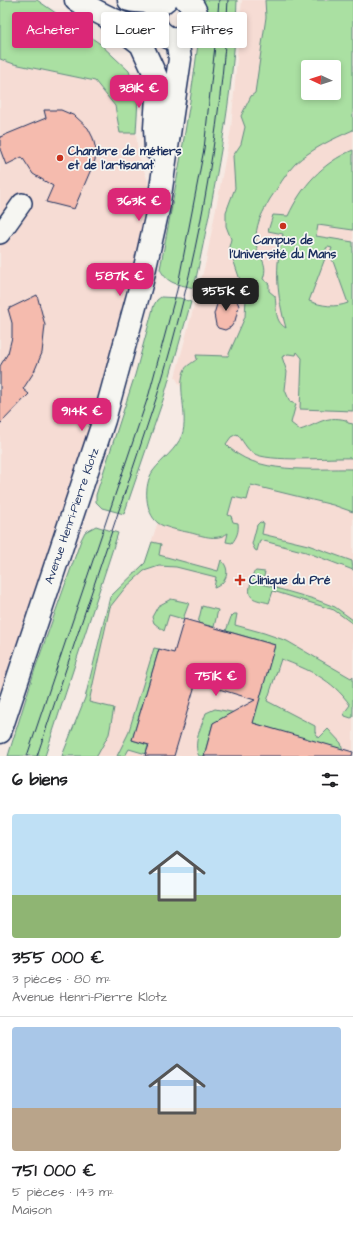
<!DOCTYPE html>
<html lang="fr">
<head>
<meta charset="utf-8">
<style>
  body { margin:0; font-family:"Architects Daughter",sans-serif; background:#f2f2f2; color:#202124; height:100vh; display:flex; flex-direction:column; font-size:15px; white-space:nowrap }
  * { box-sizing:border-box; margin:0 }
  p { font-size:13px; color:#757577 }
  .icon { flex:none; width:22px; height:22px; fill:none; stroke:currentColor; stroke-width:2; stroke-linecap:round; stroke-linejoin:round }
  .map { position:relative; height:756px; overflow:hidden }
  .panel { display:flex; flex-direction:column; background:#fff; flex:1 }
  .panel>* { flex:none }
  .banner { position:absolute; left:12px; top:12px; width:329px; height:36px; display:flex; gap:8px }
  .needle { width:26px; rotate:273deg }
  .controls { position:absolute; left:301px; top:60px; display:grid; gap:8px }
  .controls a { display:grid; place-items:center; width:40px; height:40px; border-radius:4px; background:#fff; box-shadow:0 2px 6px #0003; font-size:20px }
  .price { position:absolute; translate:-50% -34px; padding:0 9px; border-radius:8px; background:#db2777; color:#fff; font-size:13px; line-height:26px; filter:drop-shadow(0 1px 2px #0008) }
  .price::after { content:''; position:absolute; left:50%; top:24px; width:12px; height:9px; margin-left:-6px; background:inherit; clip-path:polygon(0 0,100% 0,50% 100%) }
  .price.on { background:#222; color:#fff }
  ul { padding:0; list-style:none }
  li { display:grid; align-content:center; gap:8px; height:212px; padding:0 12px }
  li+li { border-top:1px solid #e0e0e0 }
  li span { display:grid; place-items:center; height:124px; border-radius:4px; color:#555 }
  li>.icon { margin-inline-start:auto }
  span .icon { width:72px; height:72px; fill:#fffc; stroke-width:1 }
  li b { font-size:17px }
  h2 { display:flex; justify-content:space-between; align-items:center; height:48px; padding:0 12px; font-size:17px }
  .tag { padding:0 14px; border-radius:4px; background:#fff; box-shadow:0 2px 6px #0003; font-size:14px; line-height:36px }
  .tag.on { background:#db2777; color:#fff }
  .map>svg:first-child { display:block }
  .built { fill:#f6dcd4; fill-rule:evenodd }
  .green { fill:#aae0a2; stroke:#628880; fill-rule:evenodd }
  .building { fill:#f5bbae; stroke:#1b2f5e }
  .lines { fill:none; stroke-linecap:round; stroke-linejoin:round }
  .minor-casing { stroke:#1b2f5e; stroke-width:22 }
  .tertiary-casing { stroke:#1b2f5e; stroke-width:25 }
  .trunk-casing { stroke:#1b2f5e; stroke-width:25 }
  .minor { stroke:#f6f6f2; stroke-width:19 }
  .tertiary { stroke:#f6f6f2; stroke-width:22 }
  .trunk { stroke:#f6f6f2; stroke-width:22 }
  .tram { stroke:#1b2f5e; stroke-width:1 }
  .poi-dot { fill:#c8321e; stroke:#f6f6f2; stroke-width:1.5 }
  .labels { text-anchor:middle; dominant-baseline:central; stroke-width:3.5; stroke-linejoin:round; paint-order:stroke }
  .poi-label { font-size:12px; font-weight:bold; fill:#1b2f5e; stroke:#f6f6f2; text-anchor:start }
  .street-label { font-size:12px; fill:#1b2f5e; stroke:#f6f6f2 }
</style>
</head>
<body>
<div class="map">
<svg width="353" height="756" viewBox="0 0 353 756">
  <rect width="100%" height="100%" fill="#f6eae4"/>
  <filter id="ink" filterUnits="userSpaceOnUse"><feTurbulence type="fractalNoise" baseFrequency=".025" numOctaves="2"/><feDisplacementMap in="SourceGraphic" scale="8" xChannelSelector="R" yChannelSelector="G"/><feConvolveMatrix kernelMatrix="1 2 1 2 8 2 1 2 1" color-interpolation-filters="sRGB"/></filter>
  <g filter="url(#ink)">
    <g class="built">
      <path d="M242 0H353V756H62L85 698 110 597 145 562 194 409 175 377 206 261 231 129ZM308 67H334V93H308Z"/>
      <polygon points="0,59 14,64 95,81 115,106 120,133 136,133 138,154 158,209 0,732"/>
    </g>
    <g class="green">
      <polygon points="0,0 37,0 99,43 129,71 138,99 136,133 120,133 115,106 95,81 14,64 0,59"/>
      <path d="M203 0H237C234 97 214 193 194 288 178 284 168 285 160 269 177 180 194 91 203 0Z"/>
      <path d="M265 0H353V130C333 139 311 149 295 164 285 174 278 188 270 199 263 212 257 221 256 236 254 257 270 259 263 279L269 284V291L275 296C277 309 274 321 286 328 277 296 274 267 283 234L268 231 273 215 288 216C302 186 322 163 353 150V230L318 225 316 236 353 242V411L300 409 302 358 297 352 296 355 288 354 282 357 287 372 285 390 290 402 296 404 291 423 300 430C319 424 325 415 346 420L348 423 353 424V458C333 457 267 463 253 453 247 450 242 439 237 434L231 437 226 444C254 476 314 468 353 469V512L333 505 251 485 247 500 233 497 228 515 231 516 233 522 238 523C239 531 237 537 232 543L226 542 228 533C216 542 201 535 187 532 181 531 163 527 158 523 145 513 143 485 153 471 162 459 176 450 182 435 189 416 176 386 185 369 187 365 194 362 197 359L196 355 228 356 245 317 246 298 229 247 231 239 226 226V212L235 188 233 156 241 144 245 127 241 116 251 96 255 93 266 17ZM308 67H334V93H308ZM328 247 332 248 330 253 348 303C335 308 322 306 309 301L327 253 326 248Z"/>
      <polygon points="161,297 180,298 191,302 163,400 124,514 102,508 96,502 96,495 135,375 154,305 157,300"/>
      <polygon points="260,522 264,523 262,534 308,545 352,561 353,570 306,552 260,540 257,551 255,550 252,544 257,525"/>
      <polygon points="96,526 118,533 45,756 8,756 35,669 81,540 85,532"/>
      <path d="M152 542 161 544 159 555 218 571 221 560C232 570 226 584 214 588L216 577 176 567 159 566 144 571 125 588 110 607 89 702 114 708 109 734 97 756H62L85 698 110 597 145 563Z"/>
      <path d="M256 571 265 572 262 584 314 599 335 607 353 620V624L334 610 273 591 269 603C254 599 246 600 251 582 252 577 252 573 256 571Z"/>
      <polygon points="171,599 189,603 183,619 169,615 164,631 154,623 152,617 158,606"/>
      <polygon points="202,606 218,610 214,627 198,623"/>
      <path d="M234 614H237L235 625 264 633 287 641 351 678 353 676V717L351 718 345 716 344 713 350 705C332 679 309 670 281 659L267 701 315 726V732L319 738 328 729 341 743 343 751 250 722 259 700 275 645 226 631 231 617Z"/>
      <polygon points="154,648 159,649 132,740 148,745 146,754 129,749 125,756 117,756 128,734"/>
      <path d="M215 709 237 713 213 723 204 756H199C192 744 202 725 206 713Z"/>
    </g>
    <g class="building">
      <polygon points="44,110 61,110 75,116 88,128 93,138 96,150 95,160 74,209 46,202 53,186 33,174 22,157 6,165 0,149 0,137 46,118"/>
      <polygon points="227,293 235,296 239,306 235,321 231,327 225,330 218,328 216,325 214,314 218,301"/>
      <polygon points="37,295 45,325 42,353 34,372 23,389 29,394 0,424 0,366 8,353 12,337 12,323 8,309"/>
      <polygon points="184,619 275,645 253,723 353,752 352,756 204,756 213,723 255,700 196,682 174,756 145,756 149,745 132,740 159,649 174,653"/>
    </g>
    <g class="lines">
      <g class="minor-casing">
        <polyline id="minor" points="0,234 22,203"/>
      </g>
      <g class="tertiary-casing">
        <g id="tertiary">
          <path d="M166 0C147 12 154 33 173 39 196 37 206 13 186 0"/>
          <polyline points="110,20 141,44 158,81 155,128 156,150"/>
          <polyline points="0,732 104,420 142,281 158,209 180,59 177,38"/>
        </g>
      </g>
      <g class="trunk-casing">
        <g id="trunk">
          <path d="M76 0C101 14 130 31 159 31"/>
          <path d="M129 0C140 3 151 1 162 3"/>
        </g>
      </g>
      <use href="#minor" class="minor"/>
      <use href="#tertiary" class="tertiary"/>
      <use href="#trunk" class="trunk"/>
      <g class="tram">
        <polyline points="27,756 149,394 177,290 204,149 216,36 219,0"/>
        <path d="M37 756 157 396C196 267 221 135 228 0"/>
      </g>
    </g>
  </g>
  <g class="poi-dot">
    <circle cx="60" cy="158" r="4"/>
    <circle cx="283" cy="226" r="4"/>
    <path d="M238 574h4v4h4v4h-4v4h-4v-4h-4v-4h4z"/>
  </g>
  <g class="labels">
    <g class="poi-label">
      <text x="68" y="151">Chambre de métiers<tspan x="68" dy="14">et de l'artisanat</tspan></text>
      <text x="283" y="240" text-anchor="middle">Campus de<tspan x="283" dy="14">l'Université du Mans</tspan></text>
      <text x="249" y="580">Clinique du Pré</text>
    </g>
    <g class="street-label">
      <text transform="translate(72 516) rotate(-71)">Avenue Henri-Pierre Klotz</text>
    </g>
  </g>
</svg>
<div class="controls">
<a><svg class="needle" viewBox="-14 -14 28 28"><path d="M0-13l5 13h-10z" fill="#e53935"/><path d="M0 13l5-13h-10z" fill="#757577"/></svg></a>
</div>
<b class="price" style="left:139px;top:109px">381K €</b>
<b class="price" style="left:139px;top:222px">363K €</b>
<b class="price" style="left:120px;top:297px">587K €</b>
<b class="price on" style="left:226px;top:312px">355K €</b>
<b class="price" style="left:82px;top:432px">914K €</b>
<b class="price" style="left:216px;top:697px">751K €</b>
<div class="banner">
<a class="tag on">Acheter</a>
<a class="tag">Louer</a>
<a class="tag">Filtres</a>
</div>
</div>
<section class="panel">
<h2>6 biens<svg class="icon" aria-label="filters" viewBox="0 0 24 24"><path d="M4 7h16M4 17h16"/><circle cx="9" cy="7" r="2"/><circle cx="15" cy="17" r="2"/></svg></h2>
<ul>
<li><span style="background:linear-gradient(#bfe0f5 65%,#8fb573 0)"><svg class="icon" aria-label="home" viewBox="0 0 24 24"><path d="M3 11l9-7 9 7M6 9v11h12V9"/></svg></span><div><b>355 000 €</b><p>3 pièces · 80 m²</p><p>Avenue Henri-Pierre Klotz</p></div></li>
<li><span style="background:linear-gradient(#a9c7e8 65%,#b9a48a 0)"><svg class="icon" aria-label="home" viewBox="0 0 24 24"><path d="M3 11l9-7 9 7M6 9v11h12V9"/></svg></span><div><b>751 000 €</b><p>5 pièces · 143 m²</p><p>Maison</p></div></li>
</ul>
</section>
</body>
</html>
